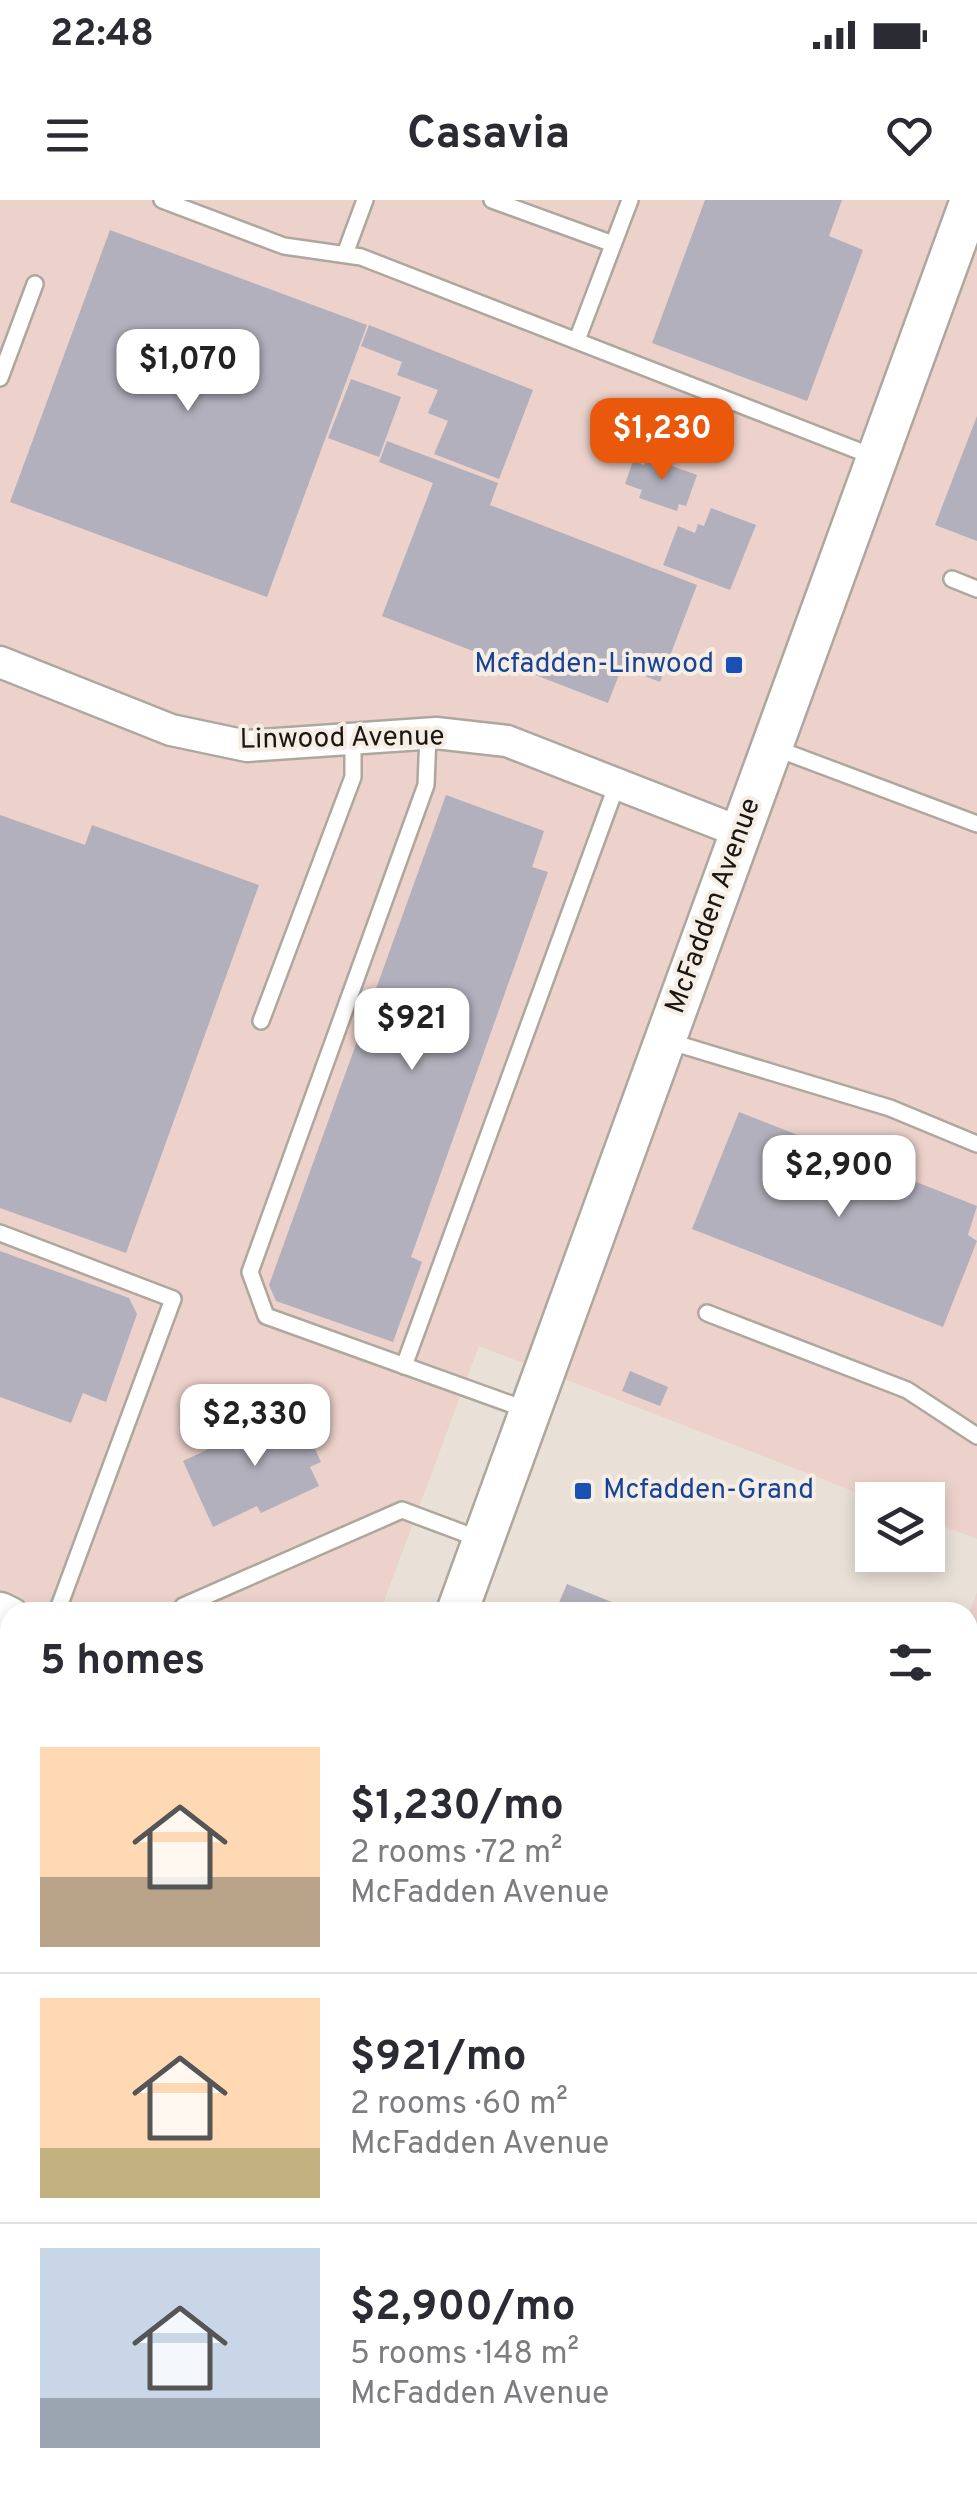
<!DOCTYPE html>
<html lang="en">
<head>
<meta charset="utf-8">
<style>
  body { margin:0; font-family:Overpass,sans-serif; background:#f7f7f7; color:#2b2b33; height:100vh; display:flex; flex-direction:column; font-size:38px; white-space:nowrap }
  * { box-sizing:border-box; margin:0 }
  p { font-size:32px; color:#7c7c81 }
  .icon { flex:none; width:55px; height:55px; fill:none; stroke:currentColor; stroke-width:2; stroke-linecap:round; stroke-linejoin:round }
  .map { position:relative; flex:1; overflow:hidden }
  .sheet { position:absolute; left:0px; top:1402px; width:978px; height:892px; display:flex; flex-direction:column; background:#fff; border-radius:30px 30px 0 0; box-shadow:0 5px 15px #0003 }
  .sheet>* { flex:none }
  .buttons { position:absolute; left:855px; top:1282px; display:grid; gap:20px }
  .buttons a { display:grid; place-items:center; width:90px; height:90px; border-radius:0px; background:#fff; box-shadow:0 5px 15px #0003; font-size:50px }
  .price { position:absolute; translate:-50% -85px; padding:0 22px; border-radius:20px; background:#fff; color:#222; font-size:32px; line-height:65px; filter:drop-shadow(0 2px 5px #0008) }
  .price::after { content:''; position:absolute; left:50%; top:60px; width:30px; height:22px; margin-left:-15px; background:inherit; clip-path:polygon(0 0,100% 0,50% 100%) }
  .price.current { background:#ea580c; color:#fff }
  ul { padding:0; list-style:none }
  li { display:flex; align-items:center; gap:30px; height:250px; padding:0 40px }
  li+li { border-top:2px solid #e1e1e2 }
  li span { display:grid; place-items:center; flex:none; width:280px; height:200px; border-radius:0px; color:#555 }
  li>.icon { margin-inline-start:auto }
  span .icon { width:120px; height:120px; fill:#fffc; stroke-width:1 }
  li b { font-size:42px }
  h2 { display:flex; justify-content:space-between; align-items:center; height:120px; padding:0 40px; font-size:42px }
  .status { display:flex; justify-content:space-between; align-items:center; height:70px; padding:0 50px; background:#fff; direction:ltr }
  .status svg { height:28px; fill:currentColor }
  header { display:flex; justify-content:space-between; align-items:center; height:130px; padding:0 40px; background:#fff; font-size:45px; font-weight:700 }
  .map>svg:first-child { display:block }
  .commercial { fill:#ecd2cb }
  .building { fill:#b1b0bc }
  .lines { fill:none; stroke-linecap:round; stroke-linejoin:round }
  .service-casing { stroke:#aea79e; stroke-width:20 }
  .minor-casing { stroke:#aea79e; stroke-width:35 }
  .tertiary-casing { stroke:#aea79e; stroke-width:40 }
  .secondary-casing { stroke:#aea79e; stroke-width:45 }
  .service { stroke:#fff; stroke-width:15 }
  .minor { stroke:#fff; stroke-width:30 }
  .tertiary { stroke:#fff; stroke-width:35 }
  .secondary { stroke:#fff; stroke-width:40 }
  .transit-dot { fill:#1a4fb4; stroke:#f6eee4; stroke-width:4 }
  .labels { text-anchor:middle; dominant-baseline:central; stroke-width:8; stroke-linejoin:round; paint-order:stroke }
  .transit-label { font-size:28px; fill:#164399; stroke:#f6eee4; text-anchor:end }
  .street-label { font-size:28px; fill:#1a1713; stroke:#f6eee4 }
</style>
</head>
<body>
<div class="status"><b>22:48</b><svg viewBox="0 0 49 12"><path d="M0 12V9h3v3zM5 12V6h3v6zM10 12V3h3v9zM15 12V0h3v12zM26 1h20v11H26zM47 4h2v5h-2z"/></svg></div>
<header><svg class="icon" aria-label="menu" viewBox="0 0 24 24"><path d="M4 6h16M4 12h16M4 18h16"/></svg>Casavia<svg class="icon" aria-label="heart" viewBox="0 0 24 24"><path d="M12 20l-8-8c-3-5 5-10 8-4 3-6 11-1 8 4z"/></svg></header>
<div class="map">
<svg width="977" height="2293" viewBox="0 0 977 2293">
  <rect width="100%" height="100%" fill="#e9e1d7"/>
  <g class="commercial">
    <polygon points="0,0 977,0 977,1339 928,1320 928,1300 876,1300 479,1146 380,1412 10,1412 10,2285 60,2285 57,2293 0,2293"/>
    <polygon points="977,1392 977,1741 968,1738 968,1416"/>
  </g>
  <g class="building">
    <polygon points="705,0 842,0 829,36 863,50 807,201 652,143"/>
    <polygon points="110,30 367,125 267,397 10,302"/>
    <polygon points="369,125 533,190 499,279 434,254 448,221 428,213 438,190 397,175 402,162 361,146"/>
    <polygon points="351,179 401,197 379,257 328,238"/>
    <polygon points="977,216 977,341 935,325"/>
    <polygon points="387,241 498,283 490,305 697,385 660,482 622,467 608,503 382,416 433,283 379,262"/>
    <polygon points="647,257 697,275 686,306 679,304 677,311 639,298 642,290 625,284 633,261 644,265"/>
    <polygon points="711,308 756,325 730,390 663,365 678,326 695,333 698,324 704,326"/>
    <polygon points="446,595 544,631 532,667 548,672 411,1057 422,1062 393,1142 276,1101 269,1085"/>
    <polygon points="0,615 85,645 92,625 259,685 126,1053 0,1008"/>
    <polygon points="739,912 977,1006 968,1035 977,1041 943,1127 692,1029"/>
    <polygon points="0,1051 129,1098 137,1114 106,1202 83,1193 71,1223 0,1197"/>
    <polygon points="630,1171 668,1187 660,1206 622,1191"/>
    <polygon points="296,1208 321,1262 310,1267 319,1286 261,1313 257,1306 213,1327 183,1261"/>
    <polygon points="567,1384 624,1407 622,1412 555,1412"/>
    <polygon points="968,1458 977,1461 977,1493 968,1517"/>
    <polygon points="10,1686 10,1726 0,1722"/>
    <polygon points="0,1775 10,1779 10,1883 0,1879"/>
    <polygon points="968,1995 977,1999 977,2118 968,2141"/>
    <polygon points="0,2112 10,2116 10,2220 0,2216"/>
    <polygon points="977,2219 977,2293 947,2293 951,2285 968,2285 968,2242"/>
    <polygon points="741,2285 807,2285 804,2293 738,2293"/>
    <polygon points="845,2285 911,2285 908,2293 842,2293"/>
  </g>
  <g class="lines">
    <g class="service-casing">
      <g id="service">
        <polyline points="162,0 284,46 361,57 877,258"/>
        <polyline points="492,0 613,44"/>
        <polyline points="345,54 365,0"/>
        <polyline points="577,140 630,0"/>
        <polyline points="0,178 35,84"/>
        <polyline points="952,379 977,389"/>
        <polyline points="428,534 426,585 250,1072 266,1116 530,1211"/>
        <polyline points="775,548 977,624"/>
        <polyline points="261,821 353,577 353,539"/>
        <polyline points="668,841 890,908 977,944"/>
        <polyline points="0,1033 173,1099 57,1412"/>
        <polyline points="707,1113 907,1190 977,1236"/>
        <polyline points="404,1166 617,584"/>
        <polyline points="180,1412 183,1406 402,1310 482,1340"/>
        <polyline points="968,1553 977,1530"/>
        <polyline points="0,1634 10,1631"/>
        <polyline points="0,1733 10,1736"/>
        <polyline points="968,1973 977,1977"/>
        <polyline points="653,2285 673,2293"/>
        <polyline points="241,2293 244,2285"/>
        <polyline points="368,2293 368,2285"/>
      </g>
    </g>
    <g class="minor-casing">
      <polyline id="minor" points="0,462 171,530 247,546 436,533 507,541 740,632"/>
    </g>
    <g class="tertiary-casing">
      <polyline id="tertiary" points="133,2293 135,2285"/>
    </g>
    <g class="secondary-casing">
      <g id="secondary">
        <polyline points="457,1412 971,0"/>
        <polyline points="0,1413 10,1418"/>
        <polyline points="968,1807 977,1811"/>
      </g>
    </g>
    <use href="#service" class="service"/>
    <use href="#minor" class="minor"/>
    <use href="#tertiary" class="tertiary"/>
    <use href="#secondary" class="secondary"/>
  </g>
  <g class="transit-dot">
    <rect x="724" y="455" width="20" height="20" rx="5"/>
    <rect x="573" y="1281" width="20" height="20" rx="5"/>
  </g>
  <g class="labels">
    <g class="transit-label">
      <text x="714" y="465">Mcfadden-Linwood</text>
      <text x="603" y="1291" text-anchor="start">Mcfadden-Grand</text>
    </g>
    <g class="street-label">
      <text transform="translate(342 539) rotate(-1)">Linwood Avenue</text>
      <text transform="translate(714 706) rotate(-70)">McFadden Avenue</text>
    </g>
  </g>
</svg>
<div class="buttons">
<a><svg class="icon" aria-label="layers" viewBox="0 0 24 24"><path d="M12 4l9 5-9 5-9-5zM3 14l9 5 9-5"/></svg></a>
</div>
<b class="price" style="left:188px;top:214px">$1,070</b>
<b class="price current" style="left:662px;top:283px">$1,230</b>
<b class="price" style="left:412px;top:873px">$921</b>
<b class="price" style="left:839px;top:1020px">$2,900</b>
<b class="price" style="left:255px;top:1269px">$2,330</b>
<section class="sheet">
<h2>5 homes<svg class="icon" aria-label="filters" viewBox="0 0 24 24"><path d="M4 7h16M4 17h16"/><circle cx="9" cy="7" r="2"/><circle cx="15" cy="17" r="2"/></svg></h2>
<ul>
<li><span style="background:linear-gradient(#ffd9b3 65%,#b9a48a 0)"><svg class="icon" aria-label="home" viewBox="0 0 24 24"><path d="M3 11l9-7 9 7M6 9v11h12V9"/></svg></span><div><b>$1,230/mo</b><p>2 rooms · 72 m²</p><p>McFadden Avenue</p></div></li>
<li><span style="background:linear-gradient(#ffd9b3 75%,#c2b280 0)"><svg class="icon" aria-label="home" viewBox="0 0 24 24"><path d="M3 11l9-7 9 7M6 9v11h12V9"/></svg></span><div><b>$921/mo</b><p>2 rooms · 60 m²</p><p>McFadden Avenue</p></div></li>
<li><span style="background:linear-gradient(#c9d6e8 75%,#9aa5b1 0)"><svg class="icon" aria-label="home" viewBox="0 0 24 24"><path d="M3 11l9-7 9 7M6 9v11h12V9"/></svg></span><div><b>$2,900/mo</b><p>5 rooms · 148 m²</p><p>McFadden Avenue</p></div></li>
</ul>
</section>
</div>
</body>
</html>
